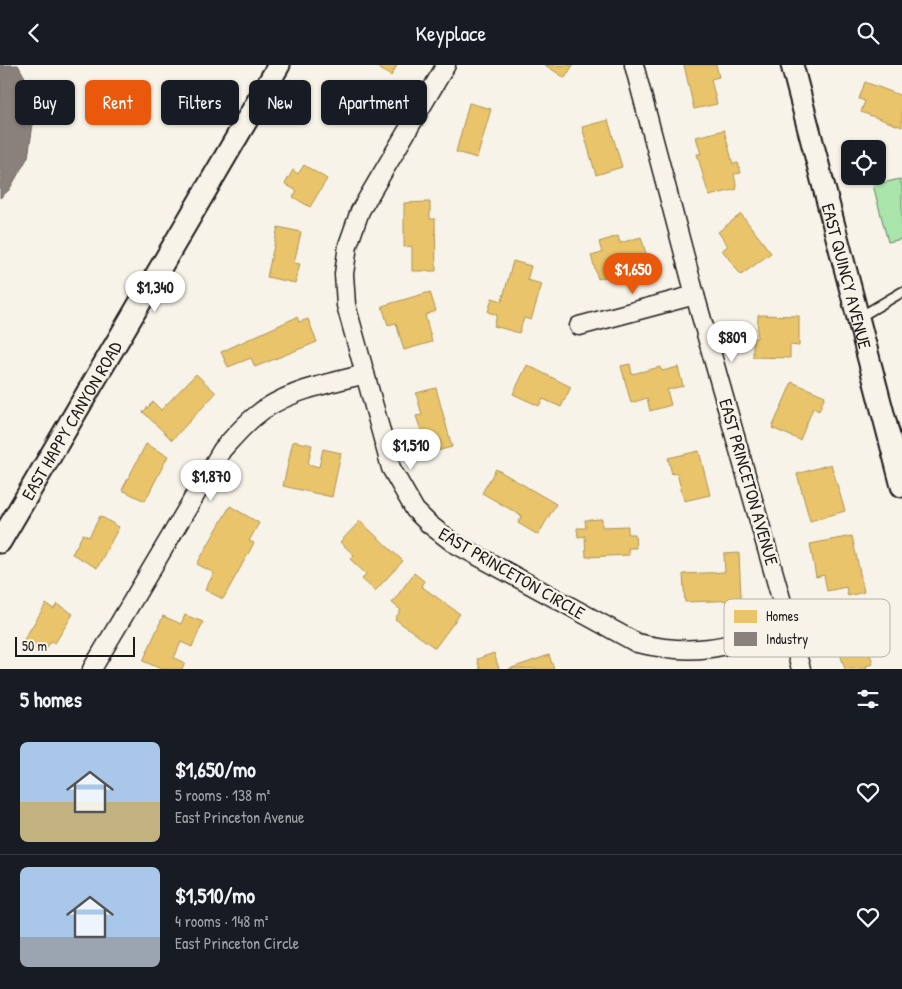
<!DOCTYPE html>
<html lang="en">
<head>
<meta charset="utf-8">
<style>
  body { margin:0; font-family:"Patrick Hand",sans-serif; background:#242831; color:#f1f3f6; height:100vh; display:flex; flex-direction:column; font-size:19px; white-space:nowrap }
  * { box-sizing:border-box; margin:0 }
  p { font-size:16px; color:#9ea1a6 }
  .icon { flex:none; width:28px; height:28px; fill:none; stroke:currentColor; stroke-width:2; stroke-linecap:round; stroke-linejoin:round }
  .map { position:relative; height:604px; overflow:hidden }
  .details { display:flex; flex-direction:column; background:#171b24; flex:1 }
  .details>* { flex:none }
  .hud { position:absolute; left:15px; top:15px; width:500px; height:45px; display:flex; gap:10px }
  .fabs { position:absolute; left:841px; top:75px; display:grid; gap:10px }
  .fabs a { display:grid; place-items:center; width:45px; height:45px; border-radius:8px; background:#171b24; box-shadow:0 1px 4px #0004; font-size:25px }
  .scale { position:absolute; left:15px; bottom:12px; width:120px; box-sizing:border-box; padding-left:5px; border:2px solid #1c1c1c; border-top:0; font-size:14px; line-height:18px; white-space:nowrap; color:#1c1c1c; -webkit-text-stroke:4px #f7f3e8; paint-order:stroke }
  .price { position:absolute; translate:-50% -42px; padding:0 11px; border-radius:18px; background:#fff; color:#222; font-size:16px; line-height:32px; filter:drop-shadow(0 1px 2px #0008) }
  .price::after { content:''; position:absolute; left:50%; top:30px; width:15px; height:11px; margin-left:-8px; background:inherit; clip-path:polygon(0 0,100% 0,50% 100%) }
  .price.on { background:#ea580c; color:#fff }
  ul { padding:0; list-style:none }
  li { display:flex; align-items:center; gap:15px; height:125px; padding:0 20px }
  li+li { border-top:1px solid #363941 }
  li span { display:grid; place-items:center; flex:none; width:140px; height:100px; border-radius:8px; color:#555 }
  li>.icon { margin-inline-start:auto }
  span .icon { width:60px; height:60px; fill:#fffc; stroke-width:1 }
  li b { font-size:21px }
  h2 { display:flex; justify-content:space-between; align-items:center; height:60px; padding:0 20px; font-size:21px }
  .pill { padding:0 18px; border-radius:8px; background:#171b24; box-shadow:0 1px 4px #0004; font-size:18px; line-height:45px }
  .pill.on { background:#ea580c; color:#fff }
  header { display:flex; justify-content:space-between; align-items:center; height:65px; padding:0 20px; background:#171b24; font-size:22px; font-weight:600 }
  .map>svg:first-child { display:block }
  .green { fill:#a9e4aa; stroke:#628063 }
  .homes { fill:#e9c46a; stroke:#ac9253 }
  .industry { fill:#8a817c; stroke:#69635f }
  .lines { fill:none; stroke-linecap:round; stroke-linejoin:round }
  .service-casing { stroke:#1c1c1c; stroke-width:12 }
  .minor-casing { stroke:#1c1c1c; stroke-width:21 }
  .tertiary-casing { stroke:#1c1c1c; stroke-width:25 }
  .service { stroke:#f7f3e8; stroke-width:9 }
  .minor { stroke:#f7f3e8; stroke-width:18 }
  .tertiary { stroke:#f7f3e8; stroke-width:21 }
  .labels { text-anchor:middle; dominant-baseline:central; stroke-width:5; stroke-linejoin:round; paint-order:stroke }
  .street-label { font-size:18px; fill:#1c1c1c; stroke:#f7f3e8 }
  .key { fill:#f7f3e8; stroke:#b5b2ab; stroke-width:1 }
  .key-label { font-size:14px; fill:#1c1c1c }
</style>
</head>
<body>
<header><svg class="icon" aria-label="back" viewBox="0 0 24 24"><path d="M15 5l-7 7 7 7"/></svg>Keyplace<svg class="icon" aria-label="search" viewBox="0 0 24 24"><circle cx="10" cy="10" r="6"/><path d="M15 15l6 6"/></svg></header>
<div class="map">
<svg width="902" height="604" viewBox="0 0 902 604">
  <rect width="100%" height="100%" fill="#f7f3e8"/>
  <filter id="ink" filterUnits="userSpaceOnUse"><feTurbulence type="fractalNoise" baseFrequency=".02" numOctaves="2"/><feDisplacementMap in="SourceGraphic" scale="10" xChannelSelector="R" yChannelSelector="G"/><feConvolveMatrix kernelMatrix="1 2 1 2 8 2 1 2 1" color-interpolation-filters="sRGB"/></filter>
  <g filter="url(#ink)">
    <polygon class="green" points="900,114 902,122 902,174 888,177 873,120"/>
    <g class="homes">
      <polygon points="374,0 397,0 391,11"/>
      <polygon points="545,0 573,0 565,13"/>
      <polygon points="684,0 716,0 719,12 711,14 717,39 694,44"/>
      <polygon points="865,17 902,31 902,62 861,47 865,36 859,34"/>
      <polygon points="469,38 491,44 477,93 456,87"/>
      <polygon points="608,55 622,102 596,110 582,62"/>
      <polygon points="724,65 733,99 738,98 741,108 734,109 737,124 709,131 697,89 701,89 696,72"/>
      <polygon points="304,100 327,114 310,142 293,132 297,126 285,119 293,105 298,109"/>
      <polygon points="430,137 430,154 435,154 436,206 412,206 412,181 404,182 404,138"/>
      <polygon points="741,149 771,188 741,210 722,185 728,181 718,167"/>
      <polygon points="278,162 301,167 294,198 300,199 295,218 267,212"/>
      <polygon points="618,171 620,178 641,172 649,199 598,214 591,191 602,188 599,177"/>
      <polygon points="513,196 531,201 527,215 542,219 531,255 524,253 519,268 494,261 497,250 488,247 492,233 502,236"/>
      <polygon points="430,227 436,246 425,250 432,277 404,285 396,258 388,260 382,241"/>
      <polygon points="758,250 799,251 799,281 790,280 790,293 753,292 753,273 757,273"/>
      <polygon points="297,252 299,257 308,254 317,277 255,302 251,293 228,302 221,287"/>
      <polygon points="630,299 632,309 660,302 662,306 678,302 683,321 667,325 671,340 650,346 647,333 631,338 621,301"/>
      <polygon points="527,300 571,322 561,342 543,334 539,341 513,329"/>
      <polygon points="196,309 216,328 172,375 143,347 153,337 161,345"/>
      <polygon points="792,317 825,331 819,346 813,343 800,375 772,363"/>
      <polygon points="436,323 452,382 429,388 416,351 422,350 416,328"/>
      <polygon points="293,376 312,380 308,399 319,402 323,384 341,388 332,432 283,421"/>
      <polygon points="146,379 168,391 145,436 122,425"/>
      <polygon points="699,386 710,430 684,436 677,408 672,409 668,393"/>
      <polygon points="831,399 845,446 810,456 797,409"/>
      <polygon points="496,404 556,439 538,470 518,458 522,451 482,428"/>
      <polygon points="230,441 259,458 249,476 254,478 223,534 205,525 214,508 197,499"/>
      <polygon points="100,451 119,462 97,503 72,489 83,469 89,472"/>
      <polygon points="602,454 602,462 628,461 628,469 635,469 636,483 628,483 629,490 586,492 585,471 578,472 577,463 586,463 585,455"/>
      <polygon points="360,456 403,496 375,526 362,514 366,509 350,494 354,490 340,477"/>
      <polygon points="852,471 864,527 848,531 846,522 827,526 824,510 816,512 810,479"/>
      <polygon points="739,488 741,535 685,537 683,509 725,507 724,489"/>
      <polygon points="414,508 424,516 421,521 460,549 435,583 395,554 401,545 392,538"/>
      <polygon points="46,539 54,544 57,539 73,549 55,578 51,576 43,589 23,576"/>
      <polygon points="185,550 203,557 192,582 181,577 174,593 185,598 182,604 161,604 143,596 163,551 181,559"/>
      <polygon points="862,561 873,599 866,601 867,604 845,604 839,585 834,587 829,571"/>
      <polygon points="494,588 499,604 480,604 477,594"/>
      <polygon points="549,590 554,604 509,604"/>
    </g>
    <polygon class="industry" points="0,0 18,0 27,16 34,53 28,92 9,125 0,133"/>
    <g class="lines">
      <g class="service-casing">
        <polyline id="service" points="858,253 902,227"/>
      </g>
      <g class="minor-casing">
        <g id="minor">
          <path d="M446 0 360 146 348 180 344 209 346 240 391 403 415 445 429 459 452 477 637 578C702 593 729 580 789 561"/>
          <polyline points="634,0 695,230 801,604"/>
          <polyline points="579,261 695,230"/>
          <path d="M92 604 222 385C232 374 242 362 254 352 284 326 328 319 365 309"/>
        </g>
      </g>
      <g class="tertiary-casing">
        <g id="tertiary">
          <path id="s1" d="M792 0 902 421"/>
          <path id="s2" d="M0 477 279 0"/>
        </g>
      </g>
      <use href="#service" class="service"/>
      <use href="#minor" class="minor"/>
      <use href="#tertiary" class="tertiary"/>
    </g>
  </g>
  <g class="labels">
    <g class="street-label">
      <text stroke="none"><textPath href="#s1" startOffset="218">EAST QUINCY AVENUE</textPath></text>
      <text stroke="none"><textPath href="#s2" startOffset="141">EAST HAPPY CANYON ROAD</textPath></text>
      <text transform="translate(749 417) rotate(74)">EAST PRINCETON AVENUE</text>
      <text transform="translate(512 508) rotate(30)">EAST PRINCETON CIRCLE</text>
    </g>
  </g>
  <rect x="724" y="534" width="166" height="58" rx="8" class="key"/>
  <rect x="734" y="545" width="23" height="13" fill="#e9c46a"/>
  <rect x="734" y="567" width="23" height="14" fill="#8a817c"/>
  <g class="key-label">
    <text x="766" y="556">Homes</text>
    <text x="766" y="579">Industry</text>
  </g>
</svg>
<div class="fabs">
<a><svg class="icon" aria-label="locate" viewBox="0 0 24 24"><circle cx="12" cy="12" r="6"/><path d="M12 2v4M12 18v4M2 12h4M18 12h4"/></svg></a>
</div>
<div class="scale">50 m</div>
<b class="price on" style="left:633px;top:230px">$1,650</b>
<b class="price" style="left:155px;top:248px">$1,340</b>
<b class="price" style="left:732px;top:298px">$809</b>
<b class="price" style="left:411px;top:406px">$1,510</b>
<b class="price" style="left:211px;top:437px">$1,870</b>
<div class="hud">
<a class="pill">Buy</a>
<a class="pill on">Rent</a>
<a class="pill">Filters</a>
<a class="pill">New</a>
<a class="pill">Apartment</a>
</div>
</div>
<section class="details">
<h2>5 homes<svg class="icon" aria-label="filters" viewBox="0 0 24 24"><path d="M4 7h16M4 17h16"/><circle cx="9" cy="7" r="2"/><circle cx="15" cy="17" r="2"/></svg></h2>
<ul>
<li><span style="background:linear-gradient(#a9c7e8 60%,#c2b280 0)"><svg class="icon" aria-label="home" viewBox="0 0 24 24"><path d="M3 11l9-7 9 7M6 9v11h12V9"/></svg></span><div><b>$1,650/mo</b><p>5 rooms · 138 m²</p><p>East Princeton Avenue</p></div><svg class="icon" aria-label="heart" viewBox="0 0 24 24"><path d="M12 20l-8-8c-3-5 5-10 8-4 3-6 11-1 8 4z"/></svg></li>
<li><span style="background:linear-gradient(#a9c7e8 70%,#9aa5b1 0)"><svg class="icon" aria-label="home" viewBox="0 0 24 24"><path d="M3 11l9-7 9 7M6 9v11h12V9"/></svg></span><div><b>$1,510/mo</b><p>4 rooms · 148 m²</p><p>East Princeton Circle</p></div><svg class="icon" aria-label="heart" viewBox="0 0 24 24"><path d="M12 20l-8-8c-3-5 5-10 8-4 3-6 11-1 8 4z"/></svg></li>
</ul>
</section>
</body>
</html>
